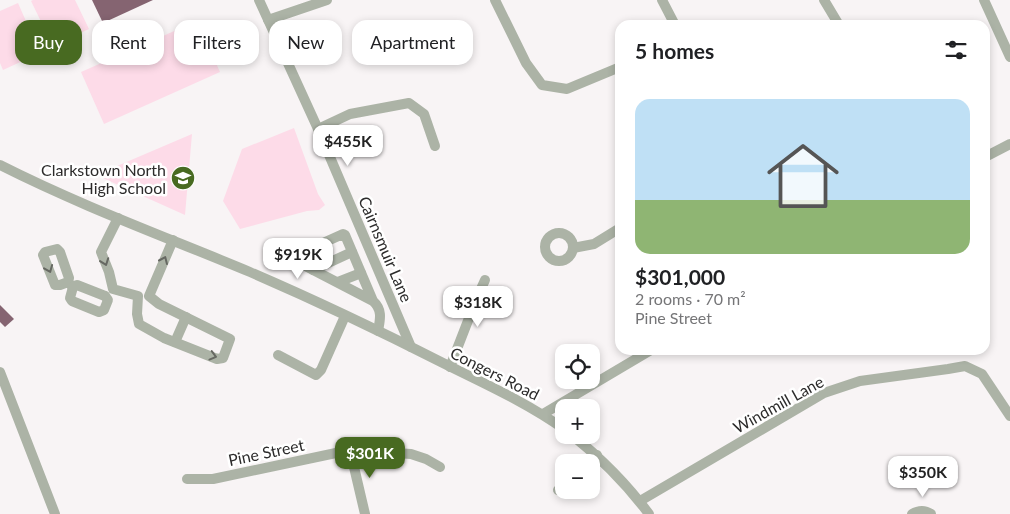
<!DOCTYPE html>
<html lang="en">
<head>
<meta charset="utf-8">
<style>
  body { margin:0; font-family:Lato,sans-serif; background:#f6f6f6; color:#202124; height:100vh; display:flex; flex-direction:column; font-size:19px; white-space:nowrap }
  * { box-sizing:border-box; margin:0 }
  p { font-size:16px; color:#757577 }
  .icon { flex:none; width:28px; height:28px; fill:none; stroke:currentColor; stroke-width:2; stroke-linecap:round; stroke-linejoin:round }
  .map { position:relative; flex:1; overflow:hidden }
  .details { position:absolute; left:615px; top:20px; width:375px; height:335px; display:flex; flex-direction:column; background:#fff; border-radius:15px; box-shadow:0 2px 8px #0003 }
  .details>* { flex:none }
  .hud { position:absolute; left:15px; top:20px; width:475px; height:45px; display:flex; gap:10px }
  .controls { position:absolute; left:555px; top:344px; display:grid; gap:10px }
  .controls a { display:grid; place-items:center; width:45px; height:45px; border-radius:10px; background:#fff; box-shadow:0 2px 8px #0003; font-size:25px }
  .price { position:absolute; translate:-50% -42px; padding:0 11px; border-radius:10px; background:#fff; color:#222; font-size:16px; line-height:32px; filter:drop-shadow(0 1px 2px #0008) }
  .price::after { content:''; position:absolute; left:50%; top:30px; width:15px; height:11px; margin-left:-8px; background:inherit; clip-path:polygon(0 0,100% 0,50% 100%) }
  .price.selected { background:#486a21; color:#fff }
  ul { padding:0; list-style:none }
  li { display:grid; align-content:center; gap:10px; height:265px; padding:0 20px }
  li+li { border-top:1px solid #e0e0e0 }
  li span { display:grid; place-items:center; height:155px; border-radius:15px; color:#555 }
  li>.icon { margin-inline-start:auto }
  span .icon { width:90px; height:90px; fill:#fffc; stroke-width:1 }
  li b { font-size:21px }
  h2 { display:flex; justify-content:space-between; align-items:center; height:60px; padding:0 20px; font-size:21px }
  .tag { padding:0 18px; border-radius:15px; background:#fff; box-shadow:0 2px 8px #0003; font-size:18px; line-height:45px }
  .tag.selected { background:#486a21; color:#fff }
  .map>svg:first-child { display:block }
  .green { fill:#fddbe8 }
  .building { fill:#856471 }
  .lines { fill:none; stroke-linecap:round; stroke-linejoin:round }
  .minor { stroke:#acb3a6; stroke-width:10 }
  .oneway { stroke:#666862 }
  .labels { text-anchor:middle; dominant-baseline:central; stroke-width:5; stroke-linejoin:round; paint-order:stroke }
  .poi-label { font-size:16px; fill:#2c2b2b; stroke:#fff; text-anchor:end }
  .street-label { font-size:16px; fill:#2c2b2b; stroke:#fff }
</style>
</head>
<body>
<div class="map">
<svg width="1010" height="514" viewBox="0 0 1010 514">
  <rect width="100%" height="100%" fill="#f8f4f5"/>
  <g class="green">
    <polygon points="33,0 75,0 89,29 53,46 31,1"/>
    <polygon points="18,3 40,53 3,70 0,63 0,11"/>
    <polygon points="197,21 220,72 104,124 81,72"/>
    <polygon points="294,128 318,194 325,205 319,210 307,211 240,229 223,201 242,149"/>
    <polygon points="192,134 185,215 96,175"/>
  </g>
  <g class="building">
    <polygon points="92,0 153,0 103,23"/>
    <polygon points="0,305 14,319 5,327 0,322"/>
  </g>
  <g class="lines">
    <g class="minor">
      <polyline points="259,0 318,129 411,347"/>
      <polyline points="495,0 526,63 542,85 567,89 620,67"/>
      <polyline points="662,0 675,25"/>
      <polyline points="824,0 839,25"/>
      <polyline points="984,0 1010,57"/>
      <polyline points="268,20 327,0"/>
      <polyline points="318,129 350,114 409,103 424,114 435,146"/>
      <polyline points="985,157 1010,144"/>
      <path d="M0 165C81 206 166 237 250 272 315 300 378 330 441 362 483 383 526 402 564 429"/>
      <polyline points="118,218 101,252 109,272 113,289 138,296 137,314 139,324 164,338 217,359 223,358 230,339 159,304 149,296 173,240"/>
      <circle cx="559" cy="247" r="14"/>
      <polyline points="573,248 594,244 620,228"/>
      <polyline points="313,270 352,252"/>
      <polyline points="68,282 60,285 55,285 43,255 45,252 57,249 60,252 69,278 68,282 73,287"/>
      <polyline points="338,282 361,273"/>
      <polyline points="73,287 70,298 72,301 99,312 104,310 108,300 105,296"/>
      <polyline points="73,287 77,285 105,296"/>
      <path d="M373 301 345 235 343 234 294 256 293 259 294 260 373 301C383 310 380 320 378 331"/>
      <polyline points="175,342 186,317"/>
      <polyline points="278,355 316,375 321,370 345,316"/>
      <polyline points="450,367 476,300 485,280"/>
      <polyline points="0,372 55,514"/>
      <polyline points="543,414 651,350"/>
      <path d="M572 435C602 459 626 483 649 514"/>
      <polyline points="350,450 365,514"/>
      <polyline points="589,462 597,455"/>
      <polyline points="187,479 213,479 350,450 411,454 426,459 440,467"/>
      <polyline points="558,490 564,485"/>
      <polyline points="640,501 824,393 860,381 948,369 965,366 982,374 1010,416"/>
      <path d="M912 514C919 510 925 510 931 514"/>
    </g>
  </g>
  <defs><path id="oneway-chevron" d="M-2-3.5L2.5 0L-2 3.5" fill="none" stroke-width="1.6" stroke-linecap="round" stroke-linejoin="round" transform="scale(1.25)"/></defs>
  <g class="oneway">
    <use href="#oneway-chevron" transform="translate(164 260) rotate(-66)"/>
    <use href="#oneway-chevron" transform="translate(105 262) rotate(70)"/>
    <use href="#oneway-chevron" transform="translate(49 269) rotate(68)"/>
    <use href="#oneway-chevron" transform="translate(213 356) rotate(15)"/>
  </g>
  <defs>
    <g id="school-disc" transform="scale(1.25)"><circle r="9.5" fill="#486a21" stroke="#fff"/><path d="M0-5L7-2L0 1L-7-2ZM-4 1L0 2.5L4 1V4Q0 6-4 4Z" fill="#fff"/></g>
  </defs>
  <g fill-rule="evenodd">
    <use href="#school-disc" x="183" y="178"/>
  </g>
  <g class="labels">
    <g class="poi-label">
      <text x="166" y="169">Clarkstown North<tspan x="166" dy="18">High School</tspan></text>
    </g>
    <g class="street-label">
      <text transform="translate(386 249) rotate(67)">Cairnsmuir Lane</text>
      <text transform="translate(495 373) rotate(27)">Congers Road</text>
      <text transform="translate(778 404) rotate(-29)">Windmill Lane</text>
      <text transform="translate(266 452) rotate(-12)">Pine Street</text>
    </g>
  </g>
</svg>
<div class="controls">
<a><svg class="icon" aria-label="locate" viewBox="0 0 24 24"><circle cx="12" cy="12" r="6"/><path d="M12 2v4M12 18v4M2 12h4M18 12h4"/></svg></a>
<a>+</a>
<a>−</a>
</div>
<b class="price" style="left:348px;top:167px">$455K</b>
<b class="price" style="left:298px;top:280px">$919K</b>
<b class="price" style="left:478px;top:328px">$318K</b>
<b class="price selected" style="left:370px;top:479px">$301K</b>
<b class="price" style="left:923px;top:498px">$350K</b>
<div class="hud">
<a class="tag selected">Buy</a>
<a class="tag">Rent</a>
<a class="tag">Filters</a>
<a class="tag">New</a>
<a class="tag">Apartment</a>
</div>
<section class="details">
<h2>5 homes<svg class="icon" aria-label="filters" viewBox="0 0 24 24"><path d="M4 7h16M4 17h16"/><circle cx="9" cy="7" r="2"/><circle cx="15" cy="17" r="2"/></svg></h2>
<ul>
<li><span style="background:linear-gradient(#bfe0f5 65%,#8fb573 0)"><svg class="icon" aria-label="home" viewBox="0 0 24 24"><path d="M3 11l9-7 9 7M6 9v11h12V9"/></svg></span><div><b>$301,000</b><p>2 rooms · 70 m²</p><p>Pine Street</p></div></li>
</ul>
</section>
</div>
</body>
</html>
